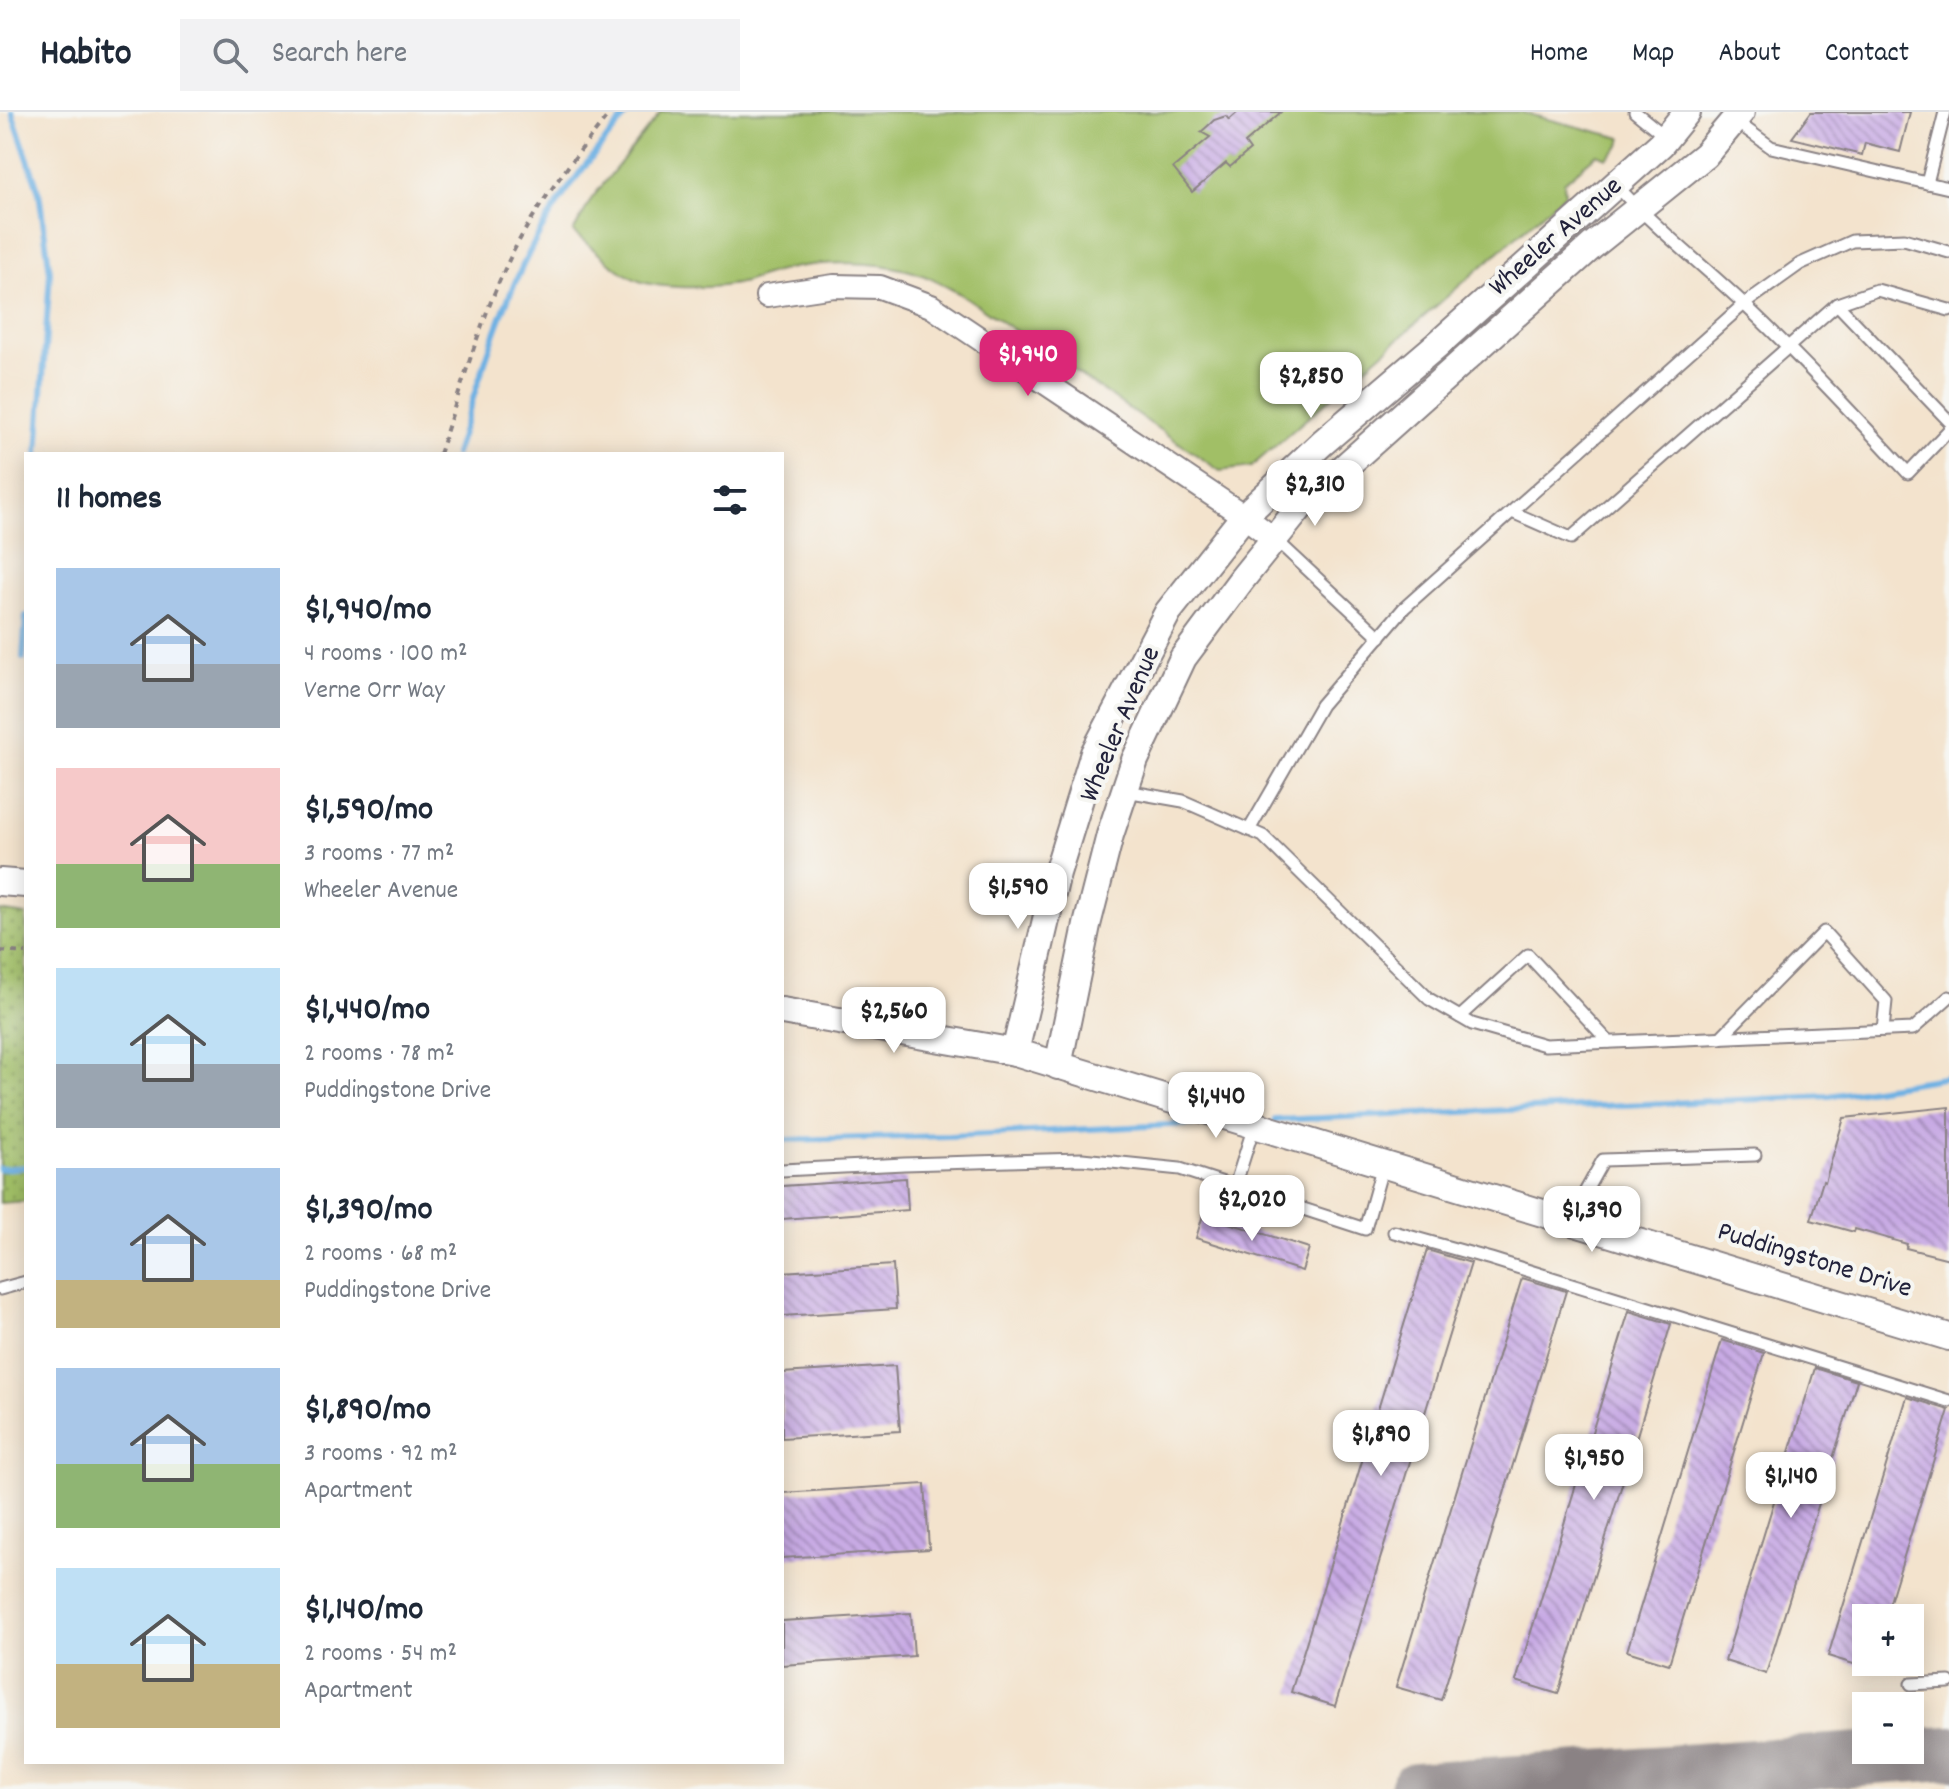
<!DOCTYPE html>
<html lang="en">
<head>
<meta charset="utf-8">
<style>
  body { margin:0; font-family:Dekko,sans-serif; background:#f2f2f3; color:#1f2937; height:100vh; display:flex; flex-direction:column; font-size:30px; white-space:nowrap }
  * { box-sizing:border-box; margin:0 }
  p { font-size:26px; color:#747a83 }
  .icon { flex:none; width:44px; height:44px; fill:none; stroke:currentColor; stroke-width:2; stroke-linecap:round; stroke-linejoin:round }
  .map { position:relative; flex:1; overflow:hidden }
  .drawer { position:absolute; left:24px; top:340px; width:760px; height:1312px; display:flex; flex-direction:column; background:#fff; border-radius:0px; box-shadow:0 4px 20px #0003 }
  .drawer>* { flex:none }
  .fabs { position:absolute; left:1852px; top:1492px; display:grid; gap:16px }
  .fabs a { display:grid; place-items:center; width:72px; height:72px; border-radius:0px; background:#fff; box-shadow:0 4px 20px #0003; font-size:40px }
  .price { position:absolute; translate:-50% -68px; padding:0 18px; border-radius:16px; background:#fff; color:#222; font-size:26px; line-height:52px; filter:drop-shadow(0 2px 4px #0008) }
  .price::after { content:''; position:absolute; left:50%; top:48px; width:24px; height:18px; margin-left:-12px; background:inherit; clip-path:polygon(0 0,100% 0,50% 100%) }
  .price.active { background:#db2777; color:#fff }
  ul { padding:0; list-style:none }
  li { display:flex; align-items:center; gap:24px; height:200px; padding:0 32px }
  li span { display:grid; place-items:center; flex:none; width:224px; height:160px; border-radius:0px; color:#555 }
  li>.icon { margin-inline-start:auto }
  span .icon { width:96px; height:96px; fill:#fffc; stroke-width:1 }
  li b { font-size:34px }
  h2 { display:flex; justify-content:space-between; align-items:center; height:96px; padding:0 32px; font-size:34px }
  header { display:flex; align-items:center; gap:48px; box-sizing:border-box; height:112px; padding:0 40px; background:#fff; border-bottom:2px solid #e0e1e3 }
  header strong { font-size:38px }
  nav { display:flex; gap:44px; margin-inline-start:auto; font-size:28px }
  .search { width:560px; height:72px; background:#f2f2f3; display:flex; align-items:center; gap:20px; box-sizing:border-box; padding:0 28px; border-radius:0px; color:#747a83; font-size:30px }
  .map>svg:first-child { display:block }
  .park { fill:url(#park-dots); stroke:#627050; stroke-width:2 }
  .pitch { fill:#a1bf66; stroke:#627050; stroke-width:2 }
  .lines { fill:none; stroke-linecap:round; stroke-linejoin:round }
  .stream { stroke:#6eb1e3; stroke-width:6 }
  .taxiway { stroke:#8a8284; stroke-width:54 }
  .building { fill:url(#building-back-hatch) }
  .service-casing { stroke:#8a8284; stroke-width:15 }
  .minor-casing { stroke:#8a8284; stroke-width:26 }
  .tertiary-casing { stroke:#8a8284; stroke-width:30 }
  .path { stroke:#8a8284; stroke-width:4; stroke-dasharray:6 6; stroke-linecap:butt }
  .service { stroke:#fff; stroke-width:11 }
  .minor { stroke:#fff; stroke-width:22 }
  .tertiary { stroke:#fff; stroke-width:26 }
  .labels { text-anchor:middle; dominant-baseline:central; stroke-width:8; stroke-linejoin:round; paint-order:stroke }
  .street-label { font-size:28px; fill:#22223b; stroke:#f6f6f2 }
</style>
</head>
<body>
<header>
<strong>Habito</strong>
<div class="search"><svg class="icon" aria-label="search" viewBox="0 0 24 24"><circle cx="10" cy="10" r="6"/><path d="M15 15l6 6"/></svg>Search here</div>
<nav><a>Home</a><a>Map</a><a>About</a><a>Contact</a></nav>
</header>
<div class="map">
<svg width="1949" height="1677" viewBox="0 0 1949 1677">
  <defs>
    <pattern id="park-dots" width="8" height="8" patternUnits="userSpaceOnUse" patternTransform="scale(2)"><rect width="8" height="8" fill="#a1bf66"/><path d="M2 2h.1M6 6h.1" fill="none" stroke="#839b55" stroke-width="1.8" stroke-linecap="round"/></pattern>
    <pattern id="building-back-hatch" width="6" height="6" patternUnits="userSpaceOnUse" patternTransform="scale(2)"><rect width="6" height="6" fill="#c8aae4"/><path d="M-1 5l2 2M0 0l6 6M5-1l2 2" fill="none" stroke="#a28aba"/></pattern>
  </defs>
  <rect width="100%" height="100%" fill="#f6f6f2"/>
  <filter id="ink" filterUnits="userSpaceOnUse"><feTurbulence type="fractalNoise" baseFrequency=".0125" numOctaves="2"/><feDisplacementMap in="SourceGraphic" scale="16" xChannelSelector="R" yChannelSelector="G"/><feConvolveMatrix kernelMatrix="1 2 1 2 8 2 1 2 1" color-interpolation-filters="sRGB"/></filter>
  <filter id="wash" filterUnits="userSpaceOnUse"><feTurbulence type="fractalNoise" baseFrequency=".006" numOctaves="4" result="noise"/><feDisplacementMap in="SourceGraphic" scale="32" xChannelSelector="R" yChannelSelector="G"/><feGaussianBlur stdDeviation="1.8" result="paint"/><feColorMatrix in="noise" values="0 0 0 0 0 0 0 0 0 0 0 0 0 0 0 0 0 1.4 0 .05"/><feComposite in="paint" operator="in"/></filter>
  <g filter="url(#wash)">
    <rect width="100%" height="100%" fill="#f3e3cd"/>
    <polygon class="park" points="0,799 26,803 26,1089 0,1091"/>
    <path class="pitch" d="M661 0H1520L1622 26 1620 34 1607 46 1597 42 1564 70 1565 82 1251 355 1220 359 967 186C948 175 927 163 906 158 875 150 829 149 797 155 779 158 762 164 745 170 719 177 667 177 642 170 621 164 591 134 573 120L592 86Z"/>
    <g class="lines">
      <g class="stream">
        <polyline points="12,0 39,80 50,160 38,342"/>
        <path d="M455 342C478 273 498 200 532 135 557 86 594 42 629 0"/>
        <polyline points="23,546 26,504"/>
        <polyline points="1275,1008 1829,984 1949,965"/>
        <polyline points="782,1028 949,1024 1211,1011"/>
        <polyline points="0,1057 26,1055"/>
      </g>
      <polyline class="taxiway" points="1416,1677 1949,1641"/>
    </g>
    <g id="blocks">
      <g class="building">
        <polygon points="1238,0 1281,0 1245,31 1250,38 1230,55 1226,51 1192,80 1173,56 1210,25 1201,20 1210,12 1214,8 1226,4 1229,8"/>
        <polygon points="1811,0 1910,0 1900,40 1865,31 1862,43 1792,26"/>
        <polygon points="1949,995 1949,1147 1906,1136 1907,1132 1855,1117 1854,1120 1811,1108 1823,1069 1825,1070 1844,1006"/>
        <polygon points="906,1066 908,1098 782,1107 782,1074"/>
        <polygon points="1203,1103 1309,1136 1302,1159 1196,1126"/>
        <polygon points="1427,1138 1471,1151 1335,1594 1291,1580"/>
        <polygon points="893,1153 896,1197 782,1204 782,1160"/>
        <polygon points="1522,1166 1566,1179 1441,1588 1396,1575"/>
        <polygon points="1629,1199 1671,1212 1558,1582 1516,1569"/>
        <polygon points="1722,1228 1764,1241 1669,1552 1627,1539"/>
        <polygon points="895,1254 900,1319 782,1326 782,1261"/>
        <polygon points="1815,1256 1857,1269 1766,1562 1725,1549"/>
        <polygon points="1907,1285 1949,1298 1885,1506 1866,1506 1866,1556 1828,1544"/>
        <polygon points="925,1372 929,1437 782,1446 782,1381"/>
        <polygon points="911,1501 914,1544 782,1553 782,1509"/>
      </g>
    </g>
  </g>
  <g filter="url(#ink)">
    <use href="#blocks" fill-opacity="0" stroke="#8a8284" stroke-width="2"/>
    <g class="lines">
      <g class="service-casing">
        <g id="service">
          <polyline points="1635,0 1666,25"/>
          <polyline points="1945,0 1927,71 1949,76"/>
          <polyline points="1734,8 1771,35 1927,71"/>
          <path d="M1616 73C1656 117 1703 153 1746 194 1802 247 1855 304 1908 361L1949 318"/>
          <polyline points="1837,192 1949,309"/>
          <polyline points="1512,400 1571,426 1837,192 1877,178 1949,198"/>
          <polyline points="1275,427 1380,525"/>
          <polyline points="1126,679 1183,689 1263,724 1429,887 1472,912 1545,933 1913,917 1949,885"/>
          <polyline points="1249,718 1321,593 1404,496 1744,192 1800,152 1852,129 1904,127 1949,140"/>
          <polyline points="1460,905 1528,843 1609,930"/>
          <polyline points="1720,926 1824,820 1886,889 1883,918"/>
          <polyline points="782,1058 904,1052 1082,1047 1180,1057 1365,1117 1383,1053"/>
          <polyline points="1235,1074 1254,1014"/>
          <polyline points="1569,1109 1603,1048 1755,1043"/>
          <polyline points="1394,1120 1491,1147 1949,1289"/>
          <polyline points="0,1177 26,1170"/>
          <polyline points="1911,1572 1949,1570"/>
        </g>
      </g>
      <g class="minor-casing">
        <polyline id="minor" points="767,184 834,174 880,175 931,194 1244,404 1274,427"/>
      </g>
      <g class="tertiary-casing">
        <g id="tertiary">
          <polyline points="0,770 26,772"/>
          <polyline points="782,899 1015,940 1949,1225"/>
          <polyline points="1015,940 1057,761 1094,641 1168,500 1244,404 1322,331 1438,232 1661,32 1687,0"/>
          <polyline points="1058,954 1087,813 1110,723 1135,648 1183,546 1242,467 1301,394 1592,134 1705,43 1741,0"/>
        </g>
      </g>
      <g class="path">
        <path d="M439 342C461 277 480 208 510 146 536 93 574 46 611 0"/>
        <polyline points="0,839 26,841"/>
      </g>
      <use href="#service" class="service"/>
      <use href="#minor" class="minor"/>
      <use href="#tertiary" class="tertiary"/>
    </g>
  </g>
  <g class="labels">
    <g class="street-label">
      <text transform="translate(1557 126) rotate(-41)">Wheeler Avenue</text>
      <text transform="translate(1122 613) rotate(-67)">Wheeler Avenue</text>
      <text transform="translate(1814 1150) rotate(17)">Puddingstone Drive</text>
    </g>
  </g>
</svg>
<div class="fabs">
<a>+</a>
<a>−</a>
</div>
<b class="price active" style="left:1028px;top:286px">$1,940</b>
<b class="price" style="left:1311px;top:308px">$2,850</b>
<b class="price" style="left:1315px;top:416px">$2,310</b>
<b class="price" style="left:1018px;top:819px">$1,590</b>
<b class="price" style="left:894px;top:943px">$2,560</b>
<b class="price" style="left:1216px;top:1028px">$1,440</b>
<b class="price" style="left:1252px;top:1131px">$2,020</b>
<b class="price" style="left:1592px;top:1142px">$1,390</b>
<b class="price" style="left:1381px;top:1366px">$1,890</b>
<b class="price" style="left:1594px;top:1390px">$1,950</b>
<b class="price" style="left:1791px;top:1408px">$1,140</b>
<section class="drawer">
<h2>11 homes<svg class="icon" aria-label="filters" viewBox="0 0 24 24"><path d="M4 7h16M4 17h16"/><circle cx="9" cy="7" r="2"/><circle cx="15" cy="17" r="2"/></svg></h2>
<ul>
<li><span style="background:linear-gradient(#a9c7e8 60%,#9aa5b1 0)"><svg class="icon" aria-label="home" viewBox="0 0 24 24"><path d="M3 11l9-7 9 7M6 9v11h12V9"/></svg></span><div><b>$1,940/mo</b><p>4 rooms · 100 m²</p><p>Verne Orr Way</p></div></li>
<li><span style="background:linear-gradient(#f6c9c9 60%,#8fb573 0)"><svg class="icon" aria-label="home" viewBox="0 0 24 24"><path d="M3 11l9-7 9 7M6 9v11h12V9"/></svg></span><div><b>$1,590/mo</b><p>3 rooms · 77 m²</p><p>Wheeler Avenue</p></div></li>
<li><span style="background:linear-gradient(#bfe0f5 60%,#9aa5b1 0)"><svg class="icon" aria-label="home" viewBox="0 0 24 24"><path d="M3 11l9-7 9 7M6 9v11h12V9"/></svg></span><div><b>$1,440/mo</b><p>2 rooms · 78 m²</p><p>Puddingstone Drive</p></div></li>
<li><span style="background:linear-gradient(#a9c7e8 70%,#c2b280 0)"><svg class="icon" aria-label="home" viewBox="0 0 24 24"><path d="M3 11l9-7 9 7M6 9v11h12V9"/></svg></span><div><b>$1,390/mo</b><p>2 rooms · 68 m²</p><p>Puddingstone Drive</p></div></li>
<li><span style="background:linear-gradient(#a9c7e8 60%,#8fb573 0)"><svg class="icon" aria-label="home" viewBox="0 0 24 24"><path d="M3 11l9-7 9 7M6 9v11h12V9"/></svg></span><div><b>$1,890/mo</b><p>3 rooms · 92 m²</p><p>Apartment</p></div></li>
<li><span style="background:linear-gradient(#bfe0f5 60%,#c2b280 0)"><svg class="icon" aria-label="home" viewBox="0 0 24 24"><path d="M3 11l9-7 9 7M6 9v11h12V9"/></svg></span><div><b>$1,140/mo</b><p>2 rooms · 54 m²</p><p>Apartment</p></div></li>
</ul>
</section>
</div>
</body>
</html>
